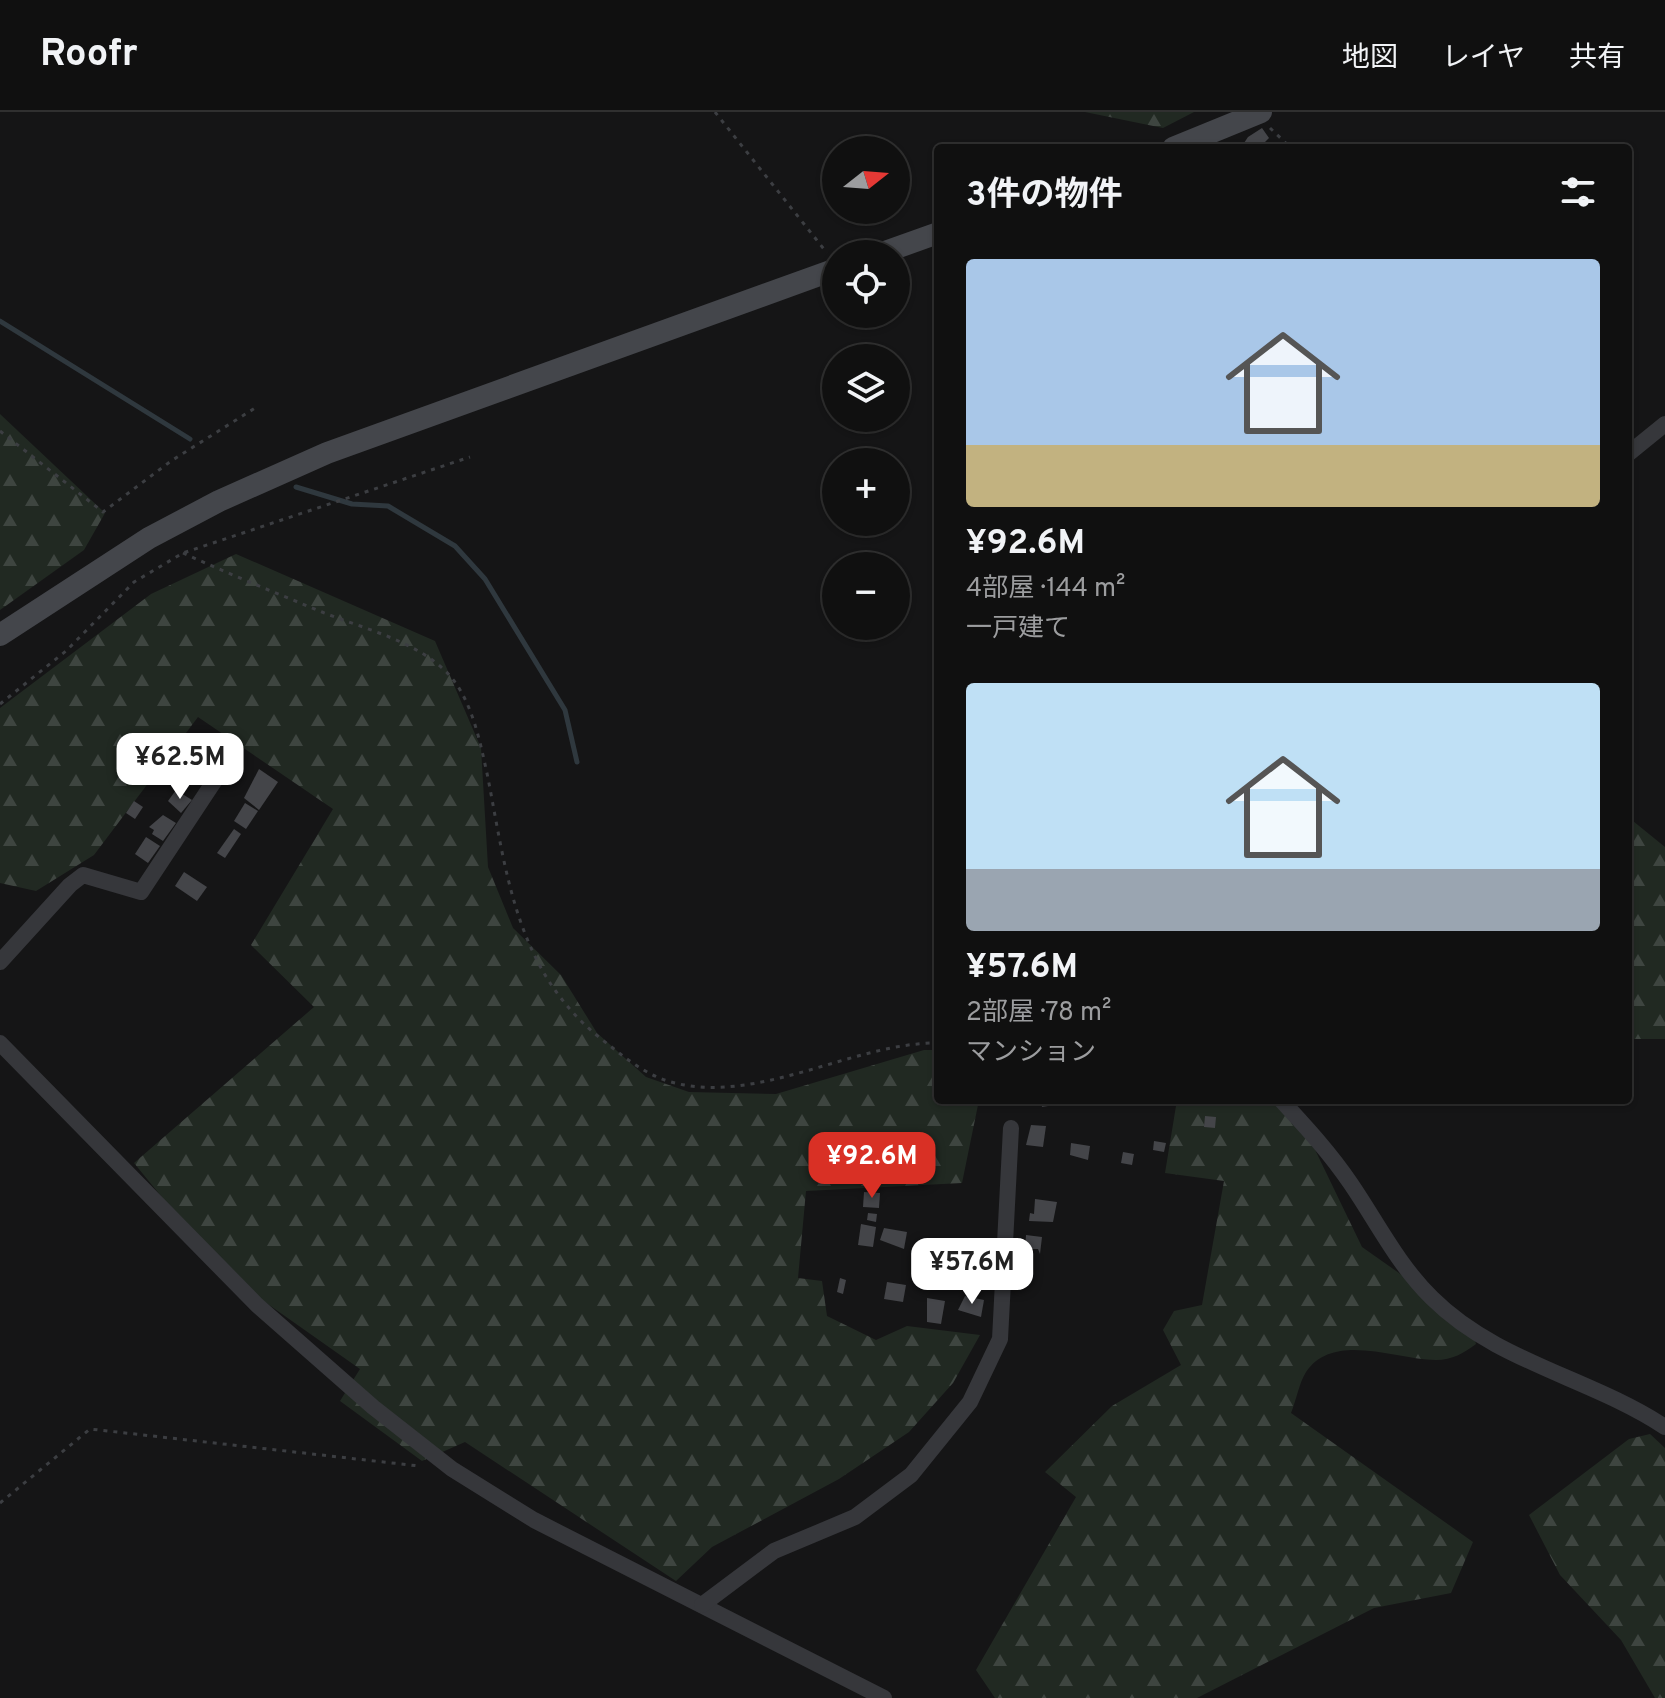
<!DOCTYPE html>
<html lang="ja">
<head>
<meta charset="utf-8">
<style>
  body { margin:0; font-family:Overpass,"Noto Sans JP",sans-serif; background:#191919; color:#f1f3f6; height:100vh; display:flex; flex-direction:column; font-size:30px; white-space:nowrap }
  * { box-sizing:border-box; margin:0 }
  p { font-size:26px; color:#9c9d9f }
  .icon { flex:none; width:44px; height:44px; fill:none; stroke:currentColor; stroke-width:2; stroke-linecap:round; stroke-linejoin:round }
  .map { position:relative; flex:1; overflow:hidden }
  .panel { position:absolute; left:934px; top:32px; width:698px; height:960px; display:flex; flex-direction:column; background:#101010; border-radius:8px; box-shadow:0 2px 6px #0004,0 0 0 2px #303030 }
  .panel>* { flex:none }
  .needle { width:52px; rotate:73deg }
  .controls { position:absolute; left:822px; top:24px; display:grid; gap:16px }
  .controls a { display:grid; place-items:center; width:88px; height:88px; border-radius:50%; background:#101010; box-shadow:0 2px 6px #0004,0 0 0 2px #303030; font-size:40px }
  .price { position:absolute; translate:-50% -68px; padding:0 18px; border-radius:16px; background:#fff; color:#222; font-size:26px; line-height:52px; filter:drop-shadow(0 2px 4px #0008) }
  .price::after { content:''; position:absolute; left:50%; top:48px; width:24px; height:18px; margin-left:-12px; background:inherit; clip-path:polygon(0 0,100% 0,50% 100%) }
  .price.current { background:#d93025; color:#fff }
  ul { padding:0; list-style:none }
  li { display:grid; align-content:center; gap:16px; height:424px; padding:0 32px }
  li span { display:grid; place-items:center; height:248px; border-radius:8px; color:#555 }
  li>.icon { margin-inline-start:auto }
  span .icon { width:144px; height:144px; fill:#fffc; stroke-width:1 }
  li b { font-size:34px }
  h2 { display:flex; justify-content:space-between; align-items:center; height:96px; padding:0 32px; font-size:34px }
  header { display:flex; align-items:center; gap:48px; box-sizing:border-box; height:112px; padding:0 40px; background:#101010; border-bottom:2px solid #303030 }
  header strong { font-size:38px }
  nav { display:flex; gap:44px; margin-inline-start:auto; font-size:28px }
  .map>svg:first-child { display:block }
  .forest { fill:url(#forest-firs) }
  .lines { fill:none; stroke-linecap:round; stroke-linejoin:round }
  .stream { stroke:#2f383e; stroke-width:5 }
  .building { fill:#444549 }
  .path { stroke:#3c3e42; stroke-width:3; stroke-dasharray:4 6; stroke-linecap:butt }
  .street { stroke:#36373b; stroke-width:16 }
  .secondary { stroke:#44464b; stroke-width:22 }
</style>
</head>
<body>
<header>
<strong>Roofr</strong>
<nav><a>地図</a><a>レイヤ</a><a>共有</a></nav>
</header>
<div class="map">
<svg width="1665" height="1586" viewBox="0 0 1665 1586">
  <defs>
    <pattern id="forest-firs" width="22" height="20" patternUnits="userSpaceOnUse" patternTransform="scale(2)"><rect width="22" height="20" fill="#212922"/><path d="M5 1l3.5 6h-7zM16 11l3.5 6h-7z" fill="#3e4540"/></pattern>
  </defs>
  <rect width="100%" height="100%" fill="#151516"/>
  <g class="forest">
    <polygon points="1085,0 1194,0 1163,16"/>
    <polygon points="0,302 105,401 84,438 0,498"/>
    <polygon points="236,442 435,529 481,636 488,755 513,816 561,863 597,921 646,965 689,980 776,982 924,938 938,938 938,988 979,988 962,1071 806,1079 798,1166 822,1169 827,1204 876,1228 907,1214 980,1223 953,1271 909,1320 839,1367 712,1435 676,1469 465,1330 422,1349 340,1289 360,1257 224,1161 134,1051 314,895 251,833 333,697 198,605 94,743 36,779 0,771 0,596 151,482"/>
    <polygon points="1628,705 1665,735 1665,927 1628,927"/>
    <path d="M1177 988H1291L1362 1135 1470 1211 1476 1232C1464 1241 1452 1248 1436 1248 1397 1248 1334 1219 1306 1260 1299 1271 1296 1289 1291 1301L1473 1430 1451 1481 1374 1496 1197 1586H995L976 1558 1076 1385 1045 1360 1112 1294 1181 1253 1163 1218 1174 1199 1202 1193 1224 1069 1165 1061Z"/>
    <polygon points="1650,1322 1665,1336 1665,1586 1655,1586 1621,1528 1560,1463 1529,1403 1629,1327"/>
  </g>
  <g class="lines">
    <g class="stream">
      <polyline points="0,209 190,327"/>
      <polyline points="296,375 352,392 388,394 455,434 485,467 565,598 577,650"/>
    </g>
  </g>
  <g class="building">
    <polygon points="1262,16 1269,26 1265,30 1268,35 1247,36 1244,31 1248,25"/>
    <polygon points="259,657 278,670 259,698 244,686"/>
    <polygon points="176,678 192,688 181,701 168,689"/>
    <polygon points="134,689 143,695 135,707 126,701"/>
    <polygon points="245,691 258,699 246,717 234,709"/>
    <polygon points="163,703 176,711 163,729 152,722 154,718 149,715"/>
    <polygon points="234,717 241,722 225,746 217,741"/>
    <polygon points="146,725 160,734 148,751 135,742"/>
    <polygon points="184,760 207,775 197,789 175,774"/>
    <polygon points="1041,988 1066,988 1066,991 1042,995"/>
    <polygon points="1076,988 1092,988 1092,993 1076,994"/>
    <polygon points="1205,1004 1216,1005 1215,1016 1204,1015"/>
    <polygon points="1031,1013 1046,1014 1043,1035 1026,1033"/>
    <polygon points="1154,1029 1166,1031 1164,1040 1153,1038"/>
    <polygon points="1071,1031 1090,1034 1088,1048 1070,1043"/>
    <polygon points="1123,1040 1134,1042 1132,1053 1121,1051"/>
    <polygon points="864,1080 880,1081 879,1096 863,1095"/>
    <polygon points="1035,1087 1057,1090 1053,1110 1029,1109 1030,1101 1034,1102"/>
    <polygon points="868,1101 877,1102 876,1110 867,1108"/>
    <polygon points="861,1112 876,1115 873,1135 858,1133"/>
    <polygon points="884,1116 907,1120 904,1137 880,1128"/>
    <polygon points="1026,1123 1042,1125 1040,1142 1038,1137 1025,1137"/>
    <polygon points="939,1126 952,1128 950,1142 932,1139 934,1129 938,1130"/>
    <polygon points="840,1166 846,1168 843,1182 837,1180"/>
    <polygon points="887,1170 906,1173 903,1190 884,1187"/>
    <polygon points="965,1184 984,1188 981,1205 958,1198"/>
    <polygon points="927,1186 945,1189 941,1212 927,1210"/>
  </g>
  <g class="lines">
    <g class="path">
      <polyline points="715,0 827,141"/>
      <polyline points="1270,16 1291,36"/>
      <polyline points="0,319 103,400 171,349 255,296"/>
      <path d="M183 441C229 462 276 481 322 500 364 517 421 530 451 565 473 591 481 634 488 666 507 765 517 859 600 926 622 943 643 962 671 970 758 994 854 930 938 931"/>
      <polyline points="0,592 66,539 134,470 183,441 470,345"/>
      <polyline points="0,1391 90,1317 419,1354"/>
    </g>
    <g class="street">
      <polyline points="1628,342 1665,312"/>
      <polyline points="0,850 70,773 83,763 141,780 217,665 194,649"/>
      <polyline points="0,931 257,1193 373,1295 452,1357 534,1408 884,1586"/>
      <path d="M1281 988C1306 1015 1330 1041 1351 1072 1377 1110 1398 1153 1432 1186 1496 1250 1591 1266 1665 1315"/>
      <polyline points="702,1493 774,1439 855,1405 911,1363 970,1290 1000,1227 1011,1016"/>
    </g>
    <g class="secondary">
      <polyline points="1173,36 1261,0"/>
      <polyline points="879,142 938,121"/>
      <polyline points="0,523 149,426 219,389 327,341 836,157"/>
    </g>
  </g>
</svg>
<div class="controls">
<a><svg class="needle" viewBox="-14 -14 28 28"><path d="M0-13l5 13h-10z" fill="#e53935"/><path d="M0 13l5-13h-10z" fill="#9c9d9f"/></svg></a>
<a><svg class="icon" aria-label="locate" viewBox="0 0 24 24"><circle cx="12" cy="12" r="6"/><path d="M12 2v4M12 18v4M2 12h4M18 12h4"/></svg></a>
<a><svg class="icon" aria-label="layers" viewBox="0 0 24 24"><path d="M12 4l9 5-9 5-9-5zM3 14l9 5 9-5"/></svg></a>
<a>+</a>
<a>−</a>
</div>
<b class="price" style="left:180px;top:689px">¥62.5M</b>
<b class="price current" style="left:872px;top:1088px">¥92.6M</b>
<b class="price" style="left:972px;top:1194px">¥57.6M</b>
<section class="panel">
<h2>3件の物件<svg class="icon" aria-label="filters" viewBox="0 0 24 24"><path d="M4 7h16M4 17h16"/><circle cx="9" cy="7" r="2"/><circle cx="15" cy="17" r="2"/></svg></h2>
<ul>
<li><span style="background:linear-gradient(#a9c7e8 75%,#c2b280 0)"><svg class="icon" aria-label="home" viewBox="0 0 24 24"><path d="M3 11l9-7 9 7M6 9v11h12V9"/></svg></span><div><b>¥92.6M</b><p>4部屋 · 144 m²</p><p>一戸建て</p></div></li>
<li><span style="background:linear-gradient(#bfe0f5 75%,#9aa5b1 0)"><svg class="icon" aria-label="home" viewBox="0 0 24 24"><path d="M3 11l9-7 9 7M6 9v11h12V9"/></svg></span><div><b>¥57.6M</b><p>2部屋 · 78 m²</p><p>マンション</p></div></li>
</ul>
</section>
</div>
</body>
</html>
